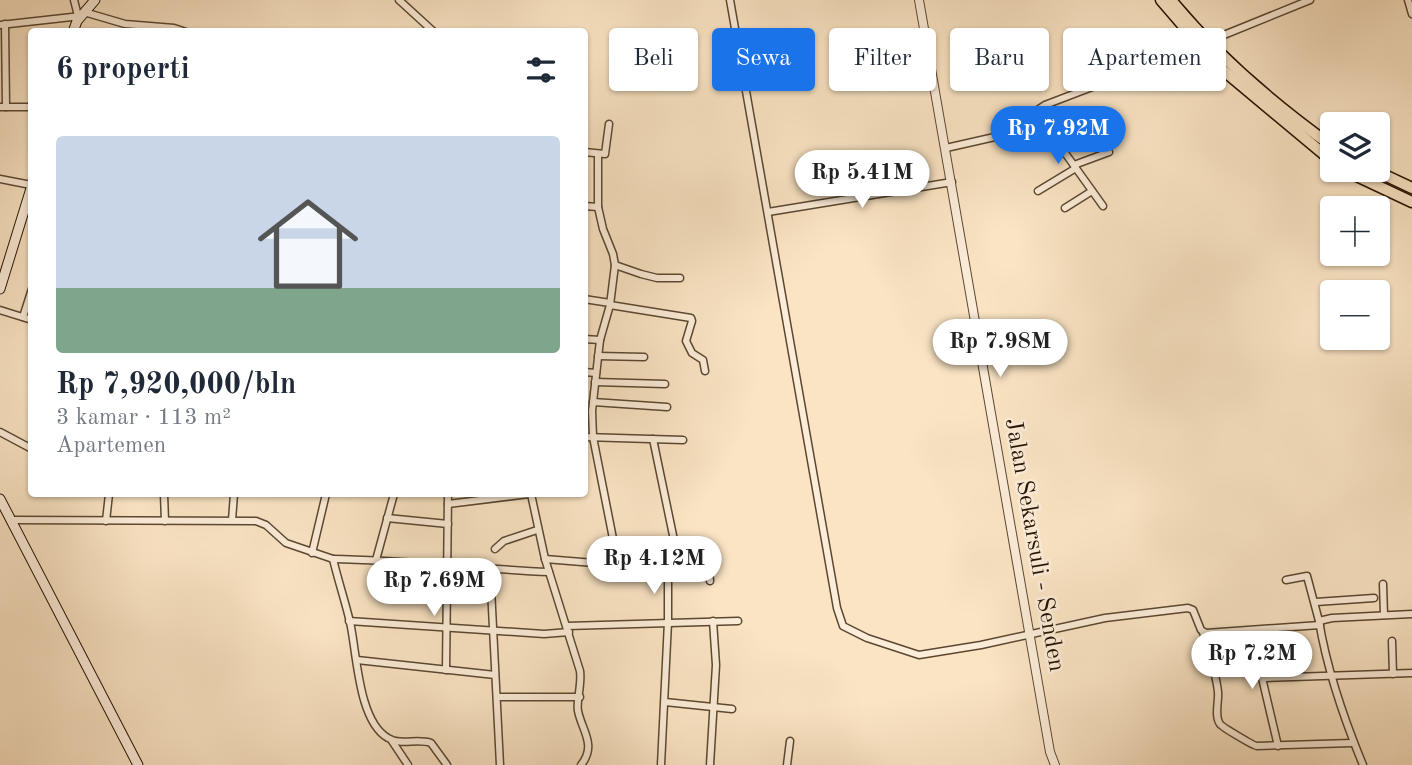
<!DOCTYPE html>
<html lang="id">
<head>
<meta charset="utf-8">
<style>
  body { margin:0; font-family:"Old Standard TT",serif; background:#f6f6f7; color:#1f2937; height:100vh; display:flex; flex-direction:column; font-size:26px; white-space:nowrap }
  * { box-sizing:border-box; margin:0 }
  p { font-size:23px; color:#747a83 }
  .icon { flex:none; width:38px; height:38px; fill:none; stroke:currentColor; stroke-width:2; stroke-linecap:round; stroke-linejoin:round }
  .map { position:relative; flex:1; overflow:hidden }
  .details { position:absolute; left:28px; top:28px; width:560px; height:469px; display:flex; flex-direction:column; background:#fff; border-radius:7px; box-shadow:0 2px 5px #0004 }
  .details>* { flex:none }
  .top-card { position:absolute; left:609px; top:28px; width:665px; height:63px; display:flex; gap:14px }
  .controls { position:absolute; left:1320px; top:112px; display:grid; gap:14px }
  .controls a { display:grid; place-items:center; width:70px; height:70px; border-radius:7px; background:#fff; box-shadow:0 2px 5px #0004; font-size:35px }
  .price { position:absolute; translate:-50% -60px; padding:0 16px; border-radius:24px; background:#fff; color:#222; font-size:23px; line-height:46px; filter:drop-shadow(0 2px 4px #0008) }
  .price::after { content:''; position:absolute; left:50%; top:42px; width:21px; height:16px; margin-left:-10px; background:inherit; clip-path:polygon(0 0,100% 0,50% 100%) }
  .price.selected { background:#1a73e8; color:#fff }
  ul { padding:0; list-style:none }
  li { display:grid; align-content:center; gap:14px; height:371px; padding:0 28px }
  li+li { border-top:2px solid #e0e1e3 }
  li span { display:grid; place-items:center; height:217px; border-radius:7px; color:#555 }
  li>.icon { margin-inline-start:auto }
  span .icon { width:126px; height:126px; fill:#fffc; stroke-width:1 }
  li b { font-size:30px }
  h2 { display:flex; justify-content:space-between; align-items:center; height:84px; padding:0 28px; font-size:30px }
  .pill { padding:0 24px; border-radius:7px; background:#fff; box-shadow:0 2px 5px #0004; font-size:24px; line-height:63px }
  .pill.selected { background:#1a73e8; color:#fff }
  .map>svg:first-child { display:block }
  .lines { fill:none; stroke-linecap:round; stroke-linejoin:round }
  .minor-casing { stroke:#5b4731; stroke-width:9 }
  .tertiary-casing { stroke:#5b4731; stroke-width:10 }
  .secondary-casing { stroke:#261300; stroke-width:11 }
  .motorway-casing { stroke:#261300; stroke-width:13 }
  .minor { stroke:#fcedd9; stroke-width:6 }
  .tertiary { stroke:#fcedd9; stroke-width:8 }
  .secondary { stroke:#fcedd9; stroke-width:9 }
  .motorway { stroke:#fae4c4; stroke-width:10 }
  .labels { text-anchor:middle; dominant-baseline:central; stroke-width:5; stroke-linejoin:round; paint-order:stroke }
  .street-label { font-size:24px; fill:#261300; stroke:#fcedd9 }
</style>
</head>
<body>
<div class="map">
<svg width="1412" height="765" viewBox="0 0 1412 765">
  <rect width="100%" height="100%" fill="#fae4c4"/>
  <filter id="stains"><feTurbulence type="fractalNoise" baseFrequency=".00286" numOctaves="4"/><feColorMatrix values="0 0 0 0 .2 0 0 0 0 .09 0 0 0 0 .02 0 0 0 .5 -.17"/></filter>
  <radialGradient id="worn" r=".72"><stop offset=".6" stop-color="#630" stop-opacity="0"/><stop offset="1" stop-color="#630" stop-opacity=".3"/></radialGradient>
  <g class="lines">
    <g class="minor-casing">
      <g id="minor">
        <polyline points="74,0 78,16"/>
        <polyline points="399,0 434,32"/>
        <polyline points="730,0 837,608 843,626 867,638 919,655 981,645 1105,618 1188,608 1193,610 1201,630 1206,633 1320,625"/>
        <polyline points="1408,0 1412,14"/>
        <polyline points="84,12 125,24 174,28 186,32"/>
        <polyline points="5,24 6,107"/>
        <polyline points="0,25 81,16"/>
        <polyline points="1214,39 1310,0"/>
        <polyline points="0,107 32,107"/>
        <polyline points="1035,111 1103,206"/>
        <polyline points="946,148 999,136 1045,105 1194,48"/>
        <polyline points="584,152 605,154 609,124"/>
        <polyline points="598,155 598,207 603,229 613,254 615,265 610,305 600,340 592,411 593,437 618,564"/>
        <polyline points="1074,165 1109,152"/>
        <polyline points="0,179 31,185"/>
        <polyline points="1038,191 1076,168"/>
        <polyline points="584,206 598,207"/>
        <polyline points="1065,208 1092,191"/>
        <polyline points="768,212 952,182"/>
        <polyline points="615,265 641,274 657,278 680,278"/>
        <polyline points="584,299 610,303"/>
        <polyline points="610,305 691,318 692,321 686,341 692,353 703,360 705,371"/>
        <polyline points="0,310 32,320"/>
        <polyline points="23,317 32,289"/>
        <polyline points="584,339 600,340"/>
        <polyline points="598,356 644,357"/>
        <polyline points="584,372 596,373"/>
        <polyline points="595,382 665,384"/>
        <polyline points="593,402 667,407"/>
        <polyline points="0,432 32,449"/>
        <polyline points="584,437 683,440"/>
        <polyline points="653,439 680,569"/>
        <polyline points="164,494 165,521"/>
        <path d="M531 494 545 559 580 671C582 685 576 701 578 711 582 731 597 745 581 765"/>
        <polyline points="448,504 529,494"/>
        <polyline points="387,518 448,524"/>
        <path d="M11 520 256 521 266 525 286 543 333 559C338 580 345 601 350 622 357 653 358 721 388 738 401 746 417 738 431 743L447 765"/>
        <polyline points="232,520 234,494"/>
        <polyline points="106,521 109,494"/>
        <polyline points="495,549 504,541 537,530"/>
        <polyline points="312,553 326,494"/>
        <path d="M333 559C405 560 477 569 549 572"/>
        <polyline points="545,559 668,569 705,568 709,571 710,581"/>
        <polyline points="376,560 394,494"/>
        <polyline points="490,569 500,765"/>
        <polyline points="1286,580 1307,576 1319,621"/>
        <polyline points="1383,584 1384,615"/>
        <polyline points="1316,602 1374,598"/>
        <polyline points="349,621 544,634 569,632"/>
        <polyline points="567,626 738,621"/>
        <polyline points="1251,631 1278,746"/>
        <path d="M1203 632C1208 651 1216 672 1218 692 1219 701 1214 716 1220 724 1222 727 1254 746 1257 746L1352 743"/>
        <polyline points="1392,641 1393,674"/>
        <polyline points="357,660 495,675"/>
        <polyline points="446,670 448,494"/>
        <polyline points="1263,678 1412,673"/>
        <polyline points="497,697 580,697"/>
        <polyline points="665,702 732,709"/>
        <polyline points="392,741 408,765"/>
        <polyline points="661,765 668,622 668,569"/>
        <polyline points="710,765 716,665 713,621"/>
        <polyline points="787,765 790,741"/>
        <path d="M1363 765C1344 719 1327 670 1319 621L1332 618 1412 614"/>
      </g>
    </g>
    <g class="tertiary-casing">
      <polyline id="tertiary" points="919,0 1050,752 1055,765"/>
    </g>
    <g class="secondary-casing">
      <g id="secondary">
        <polyline points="73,32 77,21 95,0"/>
        <polyline points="0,289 32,185"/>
        <polyline points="0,499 138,765"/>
      </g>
    </g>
    <g class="motorway-casing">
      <g id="motorway">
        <polyline points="1161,0 1217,65 1332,161"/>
        <path d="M1171 0C1218 57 1272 103 1332 146"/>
        <polyline points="1344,170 1412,202"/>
        <polyline points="1374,170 1412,188"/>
      </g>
    </g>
    <use href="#minor" class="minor"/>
    <use href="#tertiary" class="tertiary"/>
    <use href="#secondary" class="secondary"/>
    <use href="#motorway" class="motorway"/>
  </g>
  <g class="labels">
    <g class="street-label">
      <text transform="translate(1034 545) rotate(80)">Jalan Sekarsuli - Senden</text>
    </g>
  </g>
  <rect width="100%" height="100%" filter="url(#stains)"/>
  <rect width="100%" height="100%" fill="url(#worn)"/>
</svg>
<div class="controls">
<a><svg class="icon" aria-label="layers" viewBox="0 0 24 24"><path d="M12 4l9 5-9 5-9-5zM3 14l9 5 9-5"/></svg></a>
<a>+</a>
<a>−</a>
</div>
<b class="price selected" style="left:1058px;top:166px">Rp 7.92M</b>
<b class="price" style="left:862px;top:210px">Rp 5.41M</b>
<b class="price" style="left:1000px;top:379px">Rp 7.98M</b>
<b class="price" style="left:654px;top:596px">Rp 4.12M</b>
<b class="price" style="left:434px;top:618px">Rp 7.69M</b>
<b class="price" style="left:1252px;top:691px">Rp 7.2M</b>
<div class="top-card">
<a class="pill">Beli</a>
<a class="pill selected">Sewa</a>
<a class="pill">Filter</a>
<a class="pill">Baru</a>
<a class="pill">Apartemen</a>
</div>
<section class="details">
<h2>6 properti<svg class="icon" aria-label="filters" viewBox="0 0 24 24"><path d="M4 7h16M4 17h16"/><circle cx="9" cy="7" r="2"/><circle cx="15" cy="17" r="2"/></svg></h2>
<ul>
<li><span style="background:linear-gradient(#c9d6e8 70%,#7fa58c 0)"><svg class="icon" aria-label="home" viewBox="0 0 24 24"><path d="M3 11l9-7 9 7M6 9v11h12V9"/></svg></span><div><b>Rp 7,920,000/bln</b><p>3 kamar · 113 m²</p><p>Apartemen</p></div></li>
</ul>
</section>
</div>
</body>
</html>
